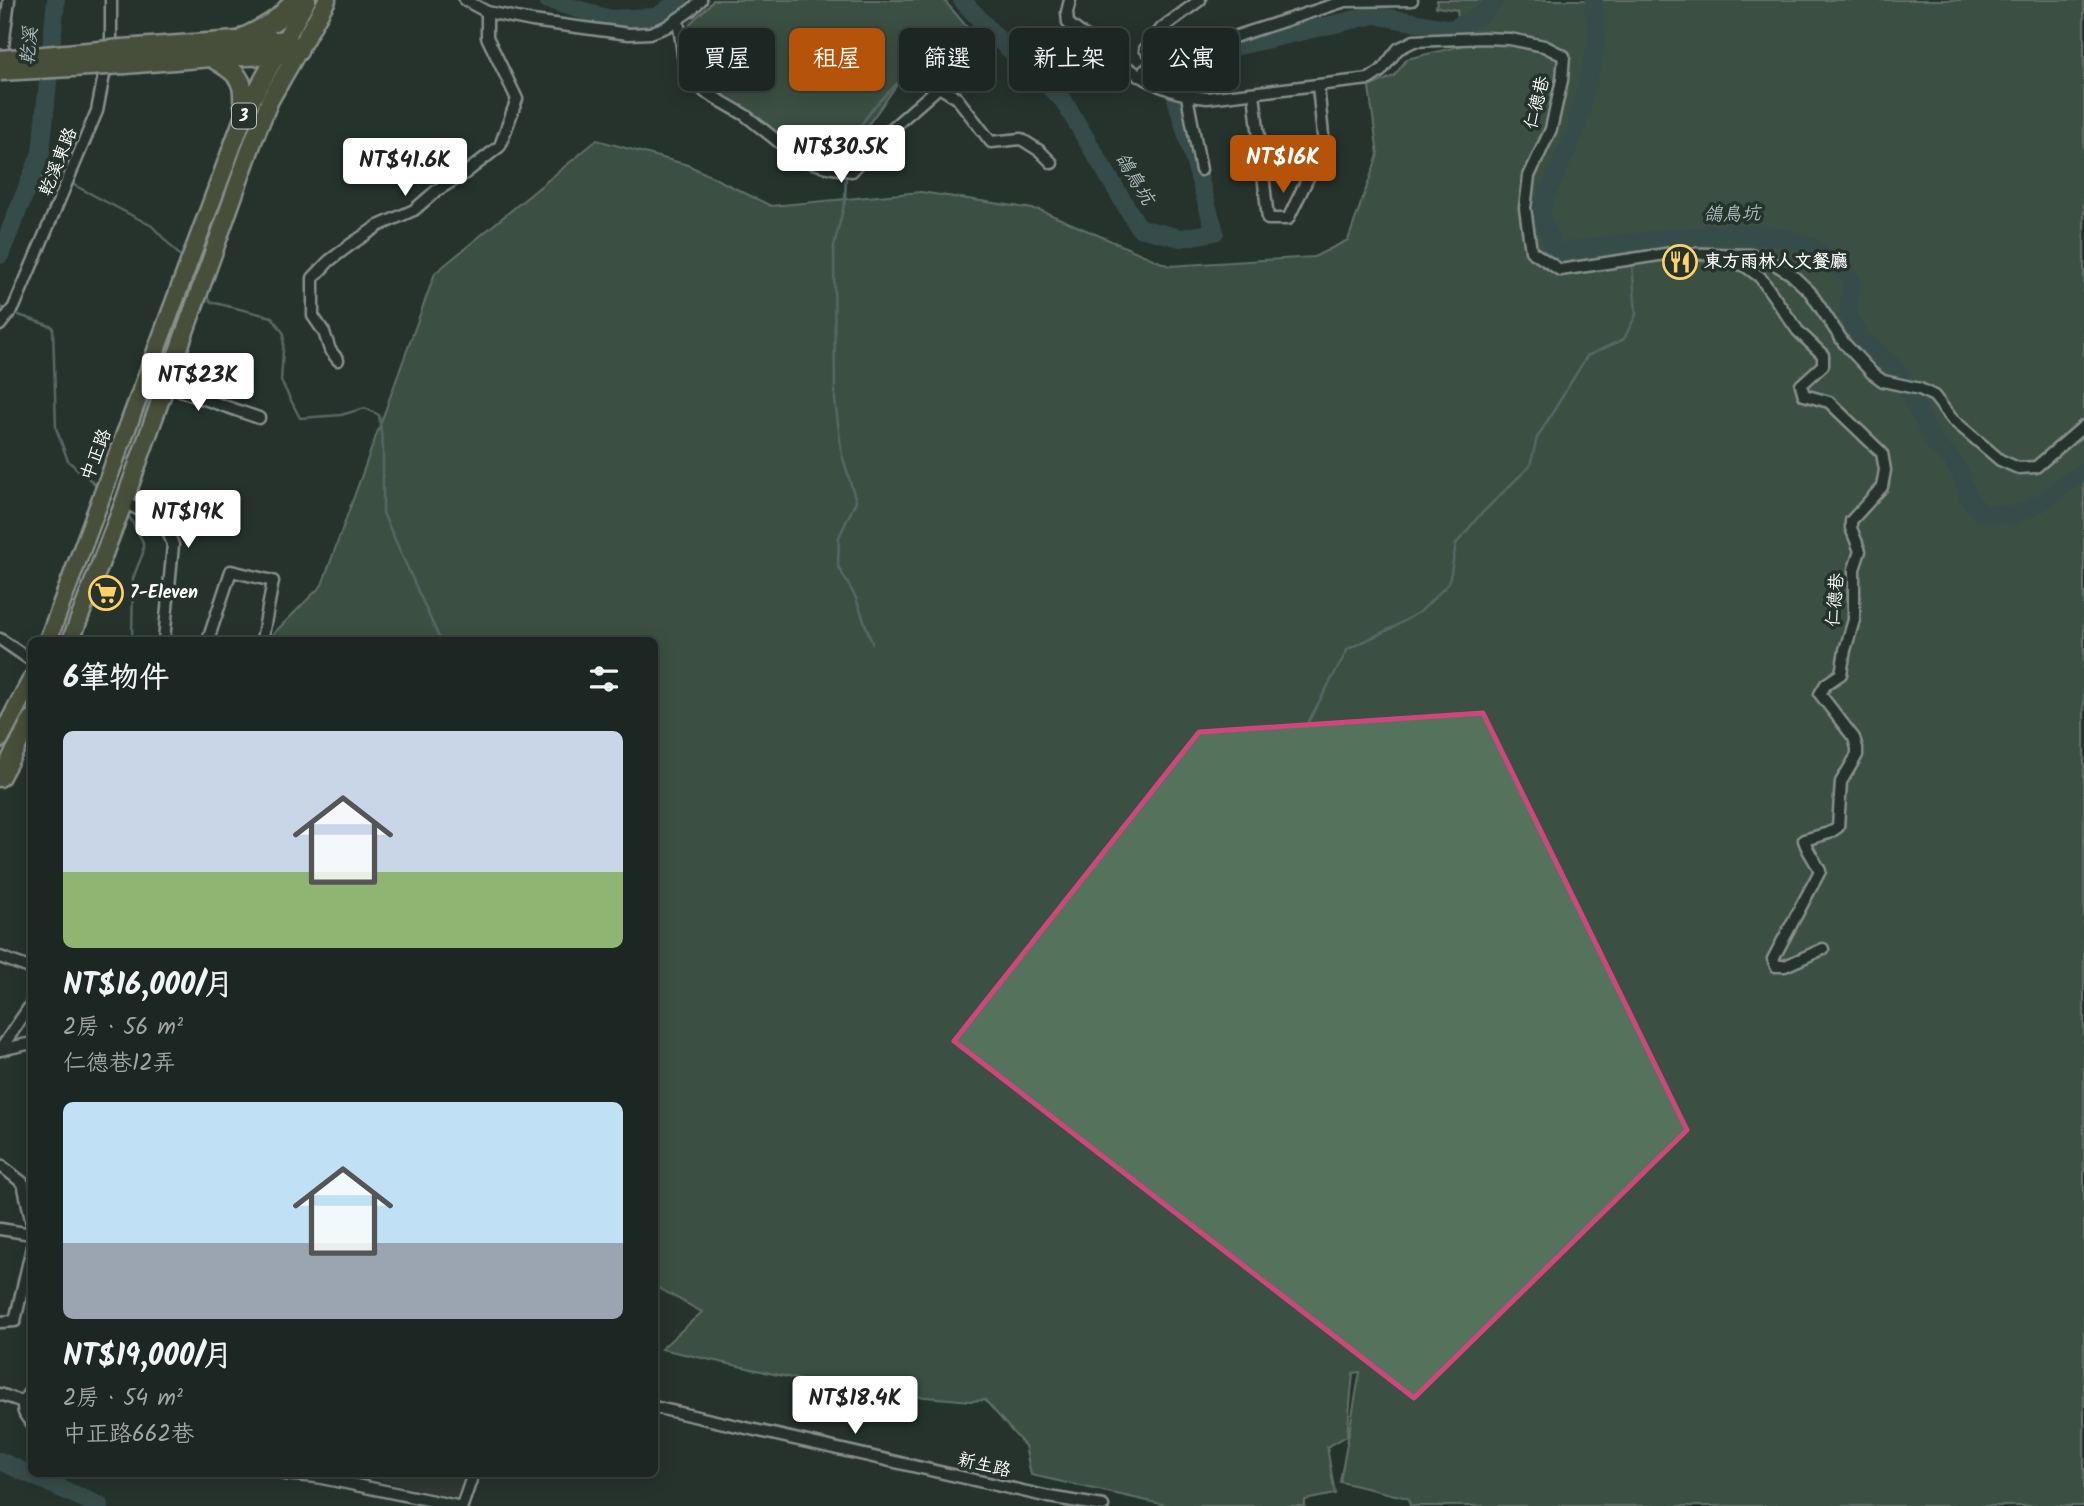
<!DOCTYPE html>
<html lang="zh-TW">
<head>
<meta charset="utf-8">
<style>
  body { margin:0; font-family:Kalam,"LXGW WenKai TC",sans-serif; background:#29322f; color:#f1f3f6; height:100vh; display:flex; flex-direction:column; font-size:26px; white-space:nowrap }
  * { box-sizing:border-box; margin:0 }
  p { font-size:23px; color:#a0a5a5 }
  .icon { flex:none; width:38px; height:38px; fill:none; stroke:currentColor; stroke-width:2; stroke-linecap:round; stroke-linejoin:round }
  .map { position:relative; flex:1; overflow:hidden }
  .drawer { position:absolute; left:28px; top:637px; width:630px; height:840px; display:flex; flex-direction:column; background:#1c2622; border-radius:10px; box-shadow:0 4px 18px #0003,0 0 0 2px #3a4340 }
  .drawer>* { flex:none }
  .hud { position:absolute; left:679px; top:28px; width:665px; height:63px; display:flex; gap:14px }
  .price { position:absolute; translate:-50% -60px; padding:0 16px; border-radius:7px; background:#fff; color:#222; font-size:23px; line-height:46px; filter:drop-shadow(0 2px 4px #0008) }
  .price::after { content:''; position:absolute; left:50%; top:42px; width:21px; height:16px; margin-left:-10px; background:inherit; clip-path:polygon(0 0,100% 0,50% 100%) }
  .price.on { background:#b45309; color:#fff }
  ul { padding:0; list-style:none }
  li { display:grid; align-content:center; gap:14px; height:371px; padding:0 35px }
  li span { display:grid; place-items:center; height:217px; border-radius:10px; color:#555 }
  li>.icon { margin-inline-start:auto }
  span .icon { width:126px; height:126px; fill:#fffc; stroke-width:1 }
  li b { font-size:30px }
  h2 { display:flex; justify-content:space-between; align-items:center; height:84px; padding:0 35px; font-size:30px }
  .pill { padding:0 24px; border-radius:10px; background:#1c2622; box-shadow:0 4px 18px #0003,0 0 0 2px #3a4340; font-size:24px; line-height:63px }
  .pill.on { background:#b45309; color:#fff }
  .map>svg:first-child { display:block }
  .built { fill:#3c433d }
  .green { fill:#54735c; stroke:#aab9ae; stroke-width:2 }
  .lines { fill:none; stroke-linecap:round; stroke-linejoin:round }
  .stream { stroke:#92a7a9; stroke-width:2.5 }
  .river { stroke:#496c6f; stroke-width:18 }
  .minor-casing { stroke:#fff; stroke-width:15 }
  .primary-casing { stroke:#fff; stroke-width:21 }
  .motorway-casing { stroke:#fff; stroke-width:23 }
  .minor { stroke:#26332d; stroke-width:10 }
  .primary { stroke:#70704a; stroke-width:16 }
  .motorway { stroke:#70704a; stroke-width:18 }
  .motorway-bridge-casing { stroke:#fff; stroke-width:23; stroke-linecap:butt }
  .motorway-bridge { stroke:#70704a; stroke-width:18 }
  .marked { fill:none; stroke:#ce467c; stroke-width:5; stroke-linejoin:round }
  .labels { text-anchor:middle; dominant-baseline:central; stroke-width:7; stroke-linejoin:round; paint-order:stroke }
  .shield { fill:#26332d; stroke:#bec2c0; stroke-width:2 }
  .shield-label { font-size:16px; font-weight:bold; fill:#fff }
  .street-label { font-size:18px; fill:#fff; stroke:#26332d }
  .poi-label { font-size:18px; font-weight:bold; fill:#fff; stroke:#26332d; text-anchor:start }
  .water-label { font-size:19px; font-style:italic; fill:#adbdbe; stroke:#26332d }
</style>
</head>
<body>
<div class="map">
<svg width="2084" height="1506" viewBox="0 0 2084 1506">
  <rect width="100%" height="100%" fill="#26332d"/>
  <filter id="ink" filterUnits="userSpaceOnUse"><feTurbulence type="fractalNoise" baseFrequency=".0143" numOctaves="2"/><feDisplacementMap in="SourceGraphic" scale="14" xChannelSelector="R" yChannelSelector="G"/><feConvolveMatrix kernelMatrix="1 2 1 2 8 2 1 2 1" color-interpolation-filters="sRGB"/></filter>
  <g filter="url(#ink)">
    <polygon class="built" points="354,1474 465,1474 457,1498"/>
    <g class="green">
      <path d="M713 0H944L978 40 963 55 932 63 902 78 860 136 856 166 807 156 781 135 712 88 698 76 685 34C692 16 703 15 713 0Z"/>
      <polygon points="1437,0 2084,0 2084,1506 1410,1506 1408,1498 1340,1482 1360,1372 1353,1373 1347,1436 1327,1447 1335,1494 1305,1500 1305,1506 1170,1506 1031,1475 1025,1446 985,1400 971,1401 846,1390 661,1349 702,1312 655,1286 654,640 267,640 322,585 435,273 597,140 688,165 771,206 921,192 1040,210 1169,266 1314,257 1348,240 1378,155 1369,87 1394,76 1407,59 1461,46 1457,10 1436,7"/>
    </g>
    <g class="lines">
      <g class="stream">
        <polyline points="846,168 852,137 874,107 907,73 928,57 959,51 983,23"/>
        <polyline points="846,174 845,201 834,246 835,400 842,455 856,501 839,537 838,566 856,598 872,643"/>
        <polyline points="32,175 57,181"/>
        <polyline points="74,185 152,226 184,260"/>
        <polyline points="1631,243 1632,256"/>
        <polyline points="206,295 211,302 272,317 284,334 281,381 300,418 341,415 365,408 379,415 383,448 383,513 440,640"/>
        <polyline points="0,307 3,308"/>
        <polyline points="19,315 53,327 56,428 68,461 95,484"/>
        <polyline points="127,513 143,542 143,553 133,578 132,640"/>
        <polyline points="1306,726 1348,649 1392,628 1421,611 1449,583 1456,544 1479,516 1530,466 1537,438 1587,356 1624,339 1636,315 1632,263"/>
      </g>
      <g class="river">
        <polyline points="548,0 610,19 657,17 679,0"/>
        <polyline points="962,0 994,35 1063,100 1139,228 1181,238 1215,232 1176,98 1178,74 1221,50 1374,15 1452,29 1482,14 1495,0"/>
        <path d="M1594 0 1597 44 1575 132 1540 211 1555 252C1614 245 1761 220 1810 246 1826 254 1839 268 1852 280L1848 315 1862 338 1897 370 1935 444 1951 458 1961 475 1968 496 1980 513 2015 515 2042 502 2084 471"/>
        <polyline points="0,255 41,153 56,0"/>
        <polyline points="0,1461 100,1506"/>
      </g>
      <g class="minor-casing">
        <g id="minor">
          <polyline points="465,0 487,12 532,21 629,34 650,33 666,27 691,10 701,0"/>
          <path d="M1070 0 1067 12 1068 23 1074 28C1116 59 1153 94 1207 98L1369 79 1381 71 1398 49 1414 41 1483 38 1510 39 1544 46 1564 56 1562 80 1551 129 1529 176 1525 208 1531 251 1560 270 1672 253 1751 255 1773 263 1791 274 1810 292 1844 343 1872 373 1883 381 1920 389 1934 396 1952 419 2000 460 2018 468 2036 467 2084 426"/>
          <polyline points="678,19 685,69 705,92 745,115 800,159 827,167 852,171 889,131 939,87 957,98 991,142 1021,139 1040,151 1052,163"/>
          <polyline points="1156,61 1174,53 1237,36 1345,1 1412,0"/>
          <polyline points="1,62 9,0"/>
          <polyline points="1138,76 1156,61 1145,49 1162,28 1200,0"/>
          <polyline points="1254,93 1268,219 1288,219 1324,145 1318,86"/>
          <polyline points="1187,96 1201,170"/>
          <path d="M1714 257 1745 266 1760 277 1798 331 1823 355V365L1801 385 1804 395 1829 402 1882 453 1885 470 1882 487 1851 521V528L1860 551 1854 569V620L1845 650 1841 674 1826 684 1820 694 1854 738 1857 748V755L1841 782 1838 827 1829 833 1804 840C1807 851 1815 860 1820 871L1773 959 1776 966H1785L1823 949"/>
          <polyline points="0,325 14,307 97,111 111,39 111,0"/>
          <polyline points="338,360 330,350 324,332 313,316 313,278 329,261 350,245 378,226 414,210 436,191 464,174 500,146 517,99 487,37 487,12"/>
          <polyline points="146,379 259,418"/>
          <polyline points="124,502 165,523 173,545 164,640"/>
          <polyline points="0,639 32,661"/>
          <polyline points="208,640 231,571 273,581 262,640"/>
          <polyline points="0,957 32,969"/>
          <polyline points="0,1050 32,1003"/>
          <polyline points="0,1050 32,1043"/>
          <polyline points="0,1165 23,1183 32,1224"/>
          <polyline points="0,1229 32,1234"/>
          <polyline points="0,1322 15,1321 32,1247"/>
          <path d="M32 1390C20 1400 20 1413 32 1423"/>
          <polyline points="0,1394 23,1402"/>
          <polyline points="654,1407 1049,1497 1103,1506"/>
          <polyline points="284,1474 317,1477 457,1506"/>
          <polyline points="462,1506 473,1474"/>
        </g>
      </g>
      <g class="primary-casing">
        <g id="primary">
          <polyline points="48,640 246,110 307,0"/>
          <polyline points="71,640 124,502 254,139 270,100 327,0"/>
          <polyline points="0,739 32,678"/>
          <polyline points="0,778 32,719"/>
        </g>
      </g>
      <g class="motorway-casing">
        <g id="motorway">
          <path d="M245 37C265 27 281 20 294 0"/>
          <polyline points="122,49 237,41 286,41 298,51"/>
          <path d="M211 57C225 66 242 73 243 93 243 100 243 103 246 110"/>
          <polyline points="125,64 211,57 277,55 298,51"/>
        </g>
      </g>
      <use href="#minor" class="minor"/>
      <use href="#primary" class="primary"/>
      <use href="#motorway" class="motorway"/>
      <g class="motorway-bridge-casing">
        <g id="motorway-bridge">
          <polyline points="0,60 122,49"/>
          <polyline points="0,71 125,64"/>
        </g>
      </g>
      <use href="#motorway-bridge" class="motorway-bridge"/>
    </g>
  </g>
  <path d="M0 0H2084V1506H0ZM1483 713 1687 1130 1414 1398 954 1041 1199 732Z" fill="#26332d" fill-opacity=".55" fill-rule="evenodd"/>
  <path class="marked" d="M1483 713 1687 1130 1414 1398 954 1041 1199 732Z"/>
  <defs>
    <g id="restaurant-ring" transform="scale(1.75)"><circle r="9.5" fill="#26332d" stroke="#ffd166" stroke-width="1.5"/><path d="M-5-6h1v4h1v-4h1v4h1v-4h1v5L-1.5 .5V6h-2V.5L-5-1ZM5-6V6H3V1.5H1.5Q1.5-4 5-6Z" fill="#ffd166"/></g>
    <g id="supermarket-ring" transform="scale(1.75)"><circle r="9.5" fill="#26332d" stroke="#ffd166" stroke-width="1.5"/><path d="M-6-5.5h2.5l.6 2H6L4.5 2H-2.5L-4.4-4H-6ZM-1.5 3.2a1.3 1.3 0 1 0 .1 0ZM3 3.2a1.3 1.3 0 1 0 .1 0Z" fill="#ffd166"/></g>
  </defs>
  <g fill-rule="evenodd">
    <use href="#restaurant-ring" x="1680" y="262"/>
    <use href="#supermarket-ring" x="106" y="593"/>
  </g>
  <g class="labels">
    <rect class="shield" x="232" y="103.5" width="24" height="25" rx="5"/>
    <g class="shield-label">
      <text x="244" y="116">3</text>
    </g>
    <g class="street-label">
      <text transform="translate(1538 103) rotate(-76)">仁德巷</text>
      <text transform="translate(59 162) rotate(-68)">乾溪東路</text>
      <text transform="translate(97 455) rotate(-69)">中正路</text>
      <text transform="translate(1836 600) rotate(-85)">仁德巷</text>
      <text transform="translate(984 1466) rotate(13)">新生路</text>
    </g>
    <g class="poi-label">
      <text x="1704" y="262">東方雨林人文餐廳</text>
      <text x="130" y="593">7-Eleven</text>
    </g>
    <g class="water-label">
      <text transform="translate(30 46) rotate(-85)">乾溪</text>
      <text transform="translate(1134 179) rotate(59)">鴿鳥坑</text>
      <text transform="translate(1732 215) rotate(-1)">鴿鳥坑</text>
    </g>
  </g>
</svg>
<b class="price" style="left:841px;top:185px">NT$30.5K</b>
<b class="price on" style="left:1283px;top:195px">NT$16K</b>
<b class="price" style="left:405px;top:198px">NT$41.6K</b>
<b class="price" style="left:198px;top:413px">NT$23K</b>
<b class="price" style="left:188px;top:550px">NT$19K</b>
<b class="price" style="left:855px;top:1436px">NT$18.4K</b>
<div class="hud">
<a class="pill">買屋</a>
<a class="pill on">租屋</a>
<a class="pill">篩選</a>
<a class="pill">新上架</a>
<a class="pill">公寓</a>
</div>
<section class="drawer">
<h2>6筆物件<svg class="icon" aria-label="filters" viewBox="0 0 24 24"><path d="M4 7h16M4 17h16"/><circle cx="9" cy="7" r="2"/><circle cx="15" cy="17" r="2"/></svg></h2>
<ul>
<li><span style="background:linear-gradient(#c9d6e8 65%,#8fb573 0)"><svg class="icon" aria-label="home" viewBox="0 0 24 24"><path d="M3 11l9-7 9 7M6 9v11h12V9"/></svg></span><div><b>NT$16,000/月</b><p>2房 · 56 m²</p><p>仁德巷12弄</p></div></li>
<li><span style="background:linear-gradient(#bfe0f5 65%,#9aa5b1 0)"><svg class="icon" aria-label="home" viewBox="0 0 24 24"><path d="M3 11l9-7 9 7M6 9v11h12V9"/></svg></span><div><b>NT$19,000/月</b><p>2房 · 54 m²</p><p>中正路662巷</p></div></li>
</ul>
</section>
</div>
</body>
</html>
